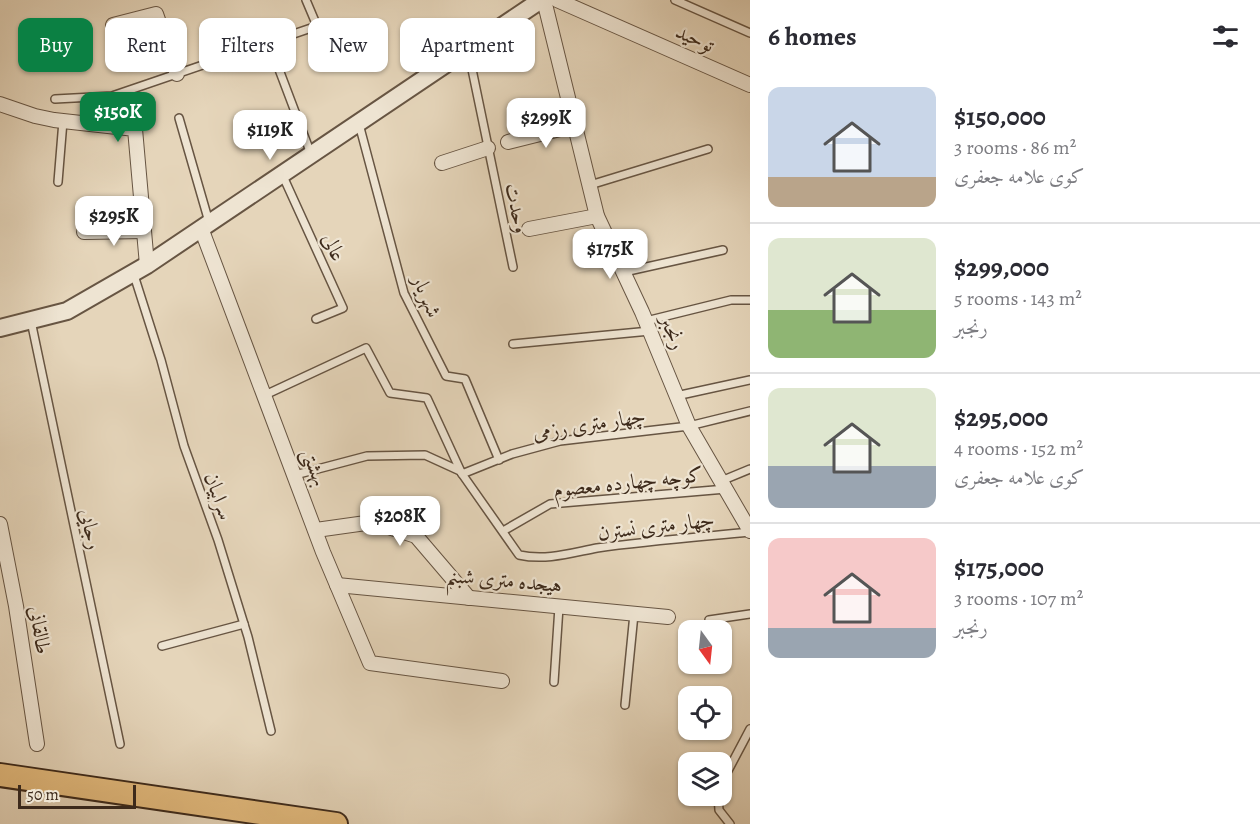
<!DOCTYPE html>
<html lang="en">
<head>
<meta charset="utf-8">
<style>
  body { margin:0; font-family:Alegreya,Amiri,serif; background:#f2f2f3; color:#2b2b33; height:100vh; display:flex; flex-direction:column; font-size:22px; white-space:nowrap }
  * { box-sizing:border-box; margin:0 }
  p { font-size:20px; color:#7c7c81 }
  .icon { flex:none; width:33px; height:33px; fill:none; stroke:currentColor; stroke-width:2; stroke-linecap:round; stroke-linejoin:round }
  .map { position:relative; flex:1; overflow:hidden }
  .drawer { display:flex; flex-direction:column; background:#fff; width:510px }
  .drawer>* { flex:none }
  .top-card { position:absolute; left:18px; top:18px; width:570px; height:54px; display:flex; gap:12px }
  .needle { width:39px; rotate:165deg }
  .buttons { position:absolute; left:678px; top:620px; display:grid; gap:12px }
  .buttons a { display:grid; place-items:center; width:54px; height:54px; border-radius:12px; background:#fff; box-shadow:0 2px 4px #0004; font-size:30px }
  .scale { position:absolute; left:18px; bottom:15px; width:118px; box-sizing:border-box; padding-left:6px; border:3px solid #3d2a1b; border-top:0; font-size:16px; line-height:21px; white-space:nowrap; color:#3d2a1b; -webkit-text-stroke:4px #eee4d2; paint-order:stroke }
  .price { position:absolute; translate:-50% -51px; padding:0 14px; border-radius:12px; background:#fff; color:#222; font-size:20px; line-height:39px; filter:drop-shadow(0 2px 3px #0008) }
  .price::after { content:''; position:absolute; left:50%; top:36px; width:18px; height:14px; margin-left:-9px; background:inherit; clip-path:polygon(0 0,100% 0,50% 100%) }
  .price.active { background:#0b8043; color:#fff }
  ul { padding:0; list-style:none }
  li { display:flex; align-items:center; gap:18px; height:150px; padding:0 18px }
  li+li { border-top:2px solid #e1e1e2 }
  li span { display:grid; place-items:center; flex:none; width:168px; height:120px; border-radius:12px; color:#555 }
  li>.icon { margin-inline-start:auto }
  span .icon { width:72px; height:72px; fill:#fffc; stroke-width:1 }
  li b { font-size:26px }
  h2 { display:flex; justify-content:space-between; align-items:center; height:72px; padding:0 18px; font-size:26px }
  .tag { padding:0 21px; border-radius:12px; background:#fff; box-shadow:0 2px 4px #0004; font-size:21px; line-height:54px }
  .tag.active { background:#0b8043; color:#fff }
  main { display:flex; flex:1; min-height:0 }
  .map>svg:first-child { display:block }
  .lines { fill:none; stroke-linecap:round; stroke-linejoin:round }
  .service-casing { stroke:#675543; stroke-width:10 }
  .minor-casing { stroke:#675543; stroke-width:16 }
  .tertiary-casing { stroke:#675543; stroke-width:20 }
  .trunk-casing { stroke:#3d2a1b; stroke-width:26 }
  .service { stroke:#eee4d2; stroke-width:7 }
  .minor { stroke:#eee4d2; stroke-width:14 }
  .tertiary { stroke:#eee4d2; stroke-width:16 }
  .trunk { stroke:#e2ba7d; stroke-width:22 }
  .labels { text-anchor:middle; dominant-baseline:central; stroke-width:4.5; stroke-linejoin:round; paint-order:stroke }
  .street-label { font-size:21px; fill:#3d2a1b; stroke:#eee4d2 }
</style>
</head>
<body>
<main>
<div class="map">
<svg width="750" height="824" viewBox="0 0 750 824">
  <rect width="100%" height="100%" fill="#e5d5ba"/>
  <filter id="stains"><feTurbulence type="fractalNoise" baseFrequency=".00333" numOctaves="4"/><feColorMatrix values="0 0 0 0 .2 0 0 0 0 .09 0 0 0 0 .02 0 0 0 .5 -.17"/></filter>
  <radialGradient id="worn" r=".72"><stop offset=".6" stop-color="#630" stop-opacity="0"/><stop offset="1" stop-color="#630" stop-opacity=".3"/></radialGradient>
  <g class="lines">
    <g class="service-casing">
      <g id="service">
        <polyline points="675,0 750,33"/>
        <polyline points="269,43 311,154"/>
        <polyline points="468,50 513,267"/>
        <polyline points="55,99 112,96 317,26 306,0"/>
        <polyline points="179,118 209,222"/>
        <polyline points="359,124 404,293 446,376 465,379 499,460"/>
        <polyline points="282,174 343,308 316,319"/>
        <polyline points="58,182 63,121"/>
        <polyline points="590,185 708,149"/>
        <polyline points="133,272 161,360 184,446 218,540 248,637 271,731"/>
        <polyline points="624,272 723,250"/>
        <polyline points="31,321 120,744"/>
        <polyline points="646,321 731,300 750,300"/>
        <polyline points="513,344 650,331"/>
        <polyline points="265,395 366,348 390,393 427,398 462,474 512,454 560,441 689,426 750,411"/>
        <polyline points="676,396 750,380"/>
        <path d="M295 475 367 456 425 455 460 471 519 555C546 561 571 553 597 548 648 541 699 537 750 532"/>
        <polyline points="721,481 750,469"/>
        <polyline points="503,531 550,504 726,489"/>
        <polyline points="709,620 750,614"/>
        <polyline points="162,646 244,624"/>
        <polyline points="554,682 559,607"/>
        <polyline points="625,705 634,614"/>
        <polyline points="722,782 750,729"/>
        <polyline points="718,795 719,810 730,824"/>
      </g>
    </g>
    <g class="minor-casing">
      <g id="minor">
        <polyline points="544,0 597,216 642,312 689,426 750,531"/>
        <polyline points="557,0 750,85"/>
        <polyline points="113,25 156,14 177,74"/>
        <polyline points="0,104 35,116 54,120 135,129 147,265"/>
        <polyline points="508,142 576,125"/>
        <polyline points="442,163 488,148"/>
        <polyline points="201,228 323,552 370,663 502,681"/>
        <polyline points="529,229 597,216"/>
        <polyline points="84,232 144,231"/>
        <polyline points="0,524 16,606 37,744"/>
        <polyline points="316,530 373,522 416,536 469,598"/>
        <polyline points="337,585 668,617"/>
      </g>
    </g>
    <g class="tertiary-casing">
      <polyline id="tertiary" points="0,328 67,311 147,265 541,0"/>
    </g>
    <g class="trunk-casing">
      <polyline id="trunk" points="0,775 336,824"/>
    </g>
    <use href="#service" class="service"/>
    <use href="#minor" class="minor"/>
    <use href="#tertiary" class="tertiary"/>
    <use href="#trunk" class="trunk"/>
  </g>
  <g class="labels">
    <g class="street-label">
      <text transform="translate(695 38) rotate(24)">توحید</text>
      <text transform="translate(517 208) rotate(78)">وحدت</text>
      <text transform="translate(334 247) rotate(66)">عالی</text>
      <text transform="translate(427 296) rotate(67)">شهریار</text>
      <text transform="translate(673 332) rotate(68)">رنجبر</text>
      <text transform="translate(589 424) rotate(-9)">چهار متری رزمی</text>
      <text transform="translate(315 467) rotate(69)">بهشتی</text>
      <text transform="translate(628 482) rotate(-6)">کوچه چهارده معصوم</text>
      <text transform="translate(219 496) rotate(70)">سرابیان</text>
      <text transform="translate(656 526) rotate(-7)">چهار متری نسترن</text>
      <text transform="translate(91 529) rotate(78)">رجایی</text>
      <text transform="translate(504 580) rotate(5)">هیجده متری شبنم</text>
      <text transform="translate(40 630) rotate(81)">طالقانی</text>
    </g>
  </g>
  <rect width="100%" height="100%" filter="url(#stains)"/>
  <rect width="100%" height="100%" fill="url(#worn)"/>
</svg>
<div class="buttons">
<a><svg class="needle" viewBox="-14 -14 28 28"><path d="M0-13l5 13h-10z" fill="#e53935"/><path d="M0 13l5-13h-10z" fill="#7c7c81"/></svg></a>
<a><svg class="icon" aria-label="locate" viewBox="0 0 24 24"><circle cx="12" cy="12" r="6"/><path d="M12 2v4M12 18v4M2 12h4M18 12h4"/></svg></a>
<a><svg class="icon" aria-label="layers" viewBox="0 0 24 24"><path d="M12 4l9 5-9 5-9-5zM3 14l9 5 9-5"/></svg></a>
</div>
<div class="scale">50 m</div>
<b class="price active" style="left:118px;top:143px">$150K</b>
<b class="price" style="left:546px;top:149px">$299K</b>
<b class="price" style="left:270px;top:161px">$119K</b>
<b class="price" style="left:114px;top:247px">$295K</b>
<b class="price" style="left:610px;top:280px">$175K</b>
<b class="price" style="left:400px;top:547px">$208K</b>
<div class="top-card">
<a class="tag active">Buy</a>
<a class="tag">Rent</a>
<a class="tag">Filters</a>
<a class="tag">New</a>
<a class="tag">Apartment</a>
</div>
</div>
<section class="drawer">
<h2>6 homes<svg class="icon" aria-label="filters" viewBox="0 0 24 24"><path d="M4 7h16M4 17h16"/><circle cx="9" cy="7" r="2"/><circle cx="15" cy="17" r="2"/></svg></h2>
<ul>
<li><span style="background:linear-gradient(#c9d6e8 75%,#b9a48a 0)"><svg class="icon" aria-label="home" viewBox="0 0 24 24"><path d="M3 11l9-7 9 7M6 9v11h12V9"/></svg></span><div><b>$150,000</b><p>3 rooms · 86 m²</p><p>کوی علامه جعفری</p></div></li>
<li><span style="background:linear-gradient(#dfe7d0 60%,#8fb573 0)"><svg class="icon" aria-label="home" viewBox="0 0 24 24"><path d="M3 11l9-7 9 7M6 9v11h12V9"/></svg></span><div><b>$299,000</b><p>5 rooms · 143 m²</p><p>رنجبر</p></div></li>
<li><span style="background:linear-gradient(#dfe7d0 65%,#9aa5b1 0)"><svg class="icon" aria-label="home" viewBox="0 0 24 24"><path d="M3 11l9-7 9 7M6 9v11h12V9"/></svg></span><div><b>$295,000</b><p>4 rooms · 152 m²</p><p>کوی علامه جعفری</p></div></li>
<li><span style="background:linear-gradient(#f6c9c9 75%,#9aa5b1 0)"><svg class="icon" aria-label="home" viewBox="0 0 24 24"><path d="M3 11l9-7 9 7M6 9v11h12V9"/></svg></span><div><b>$175,000</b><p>3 rooms · 107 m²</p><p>رنجبر</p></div></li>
</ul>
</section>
</main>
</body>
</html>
